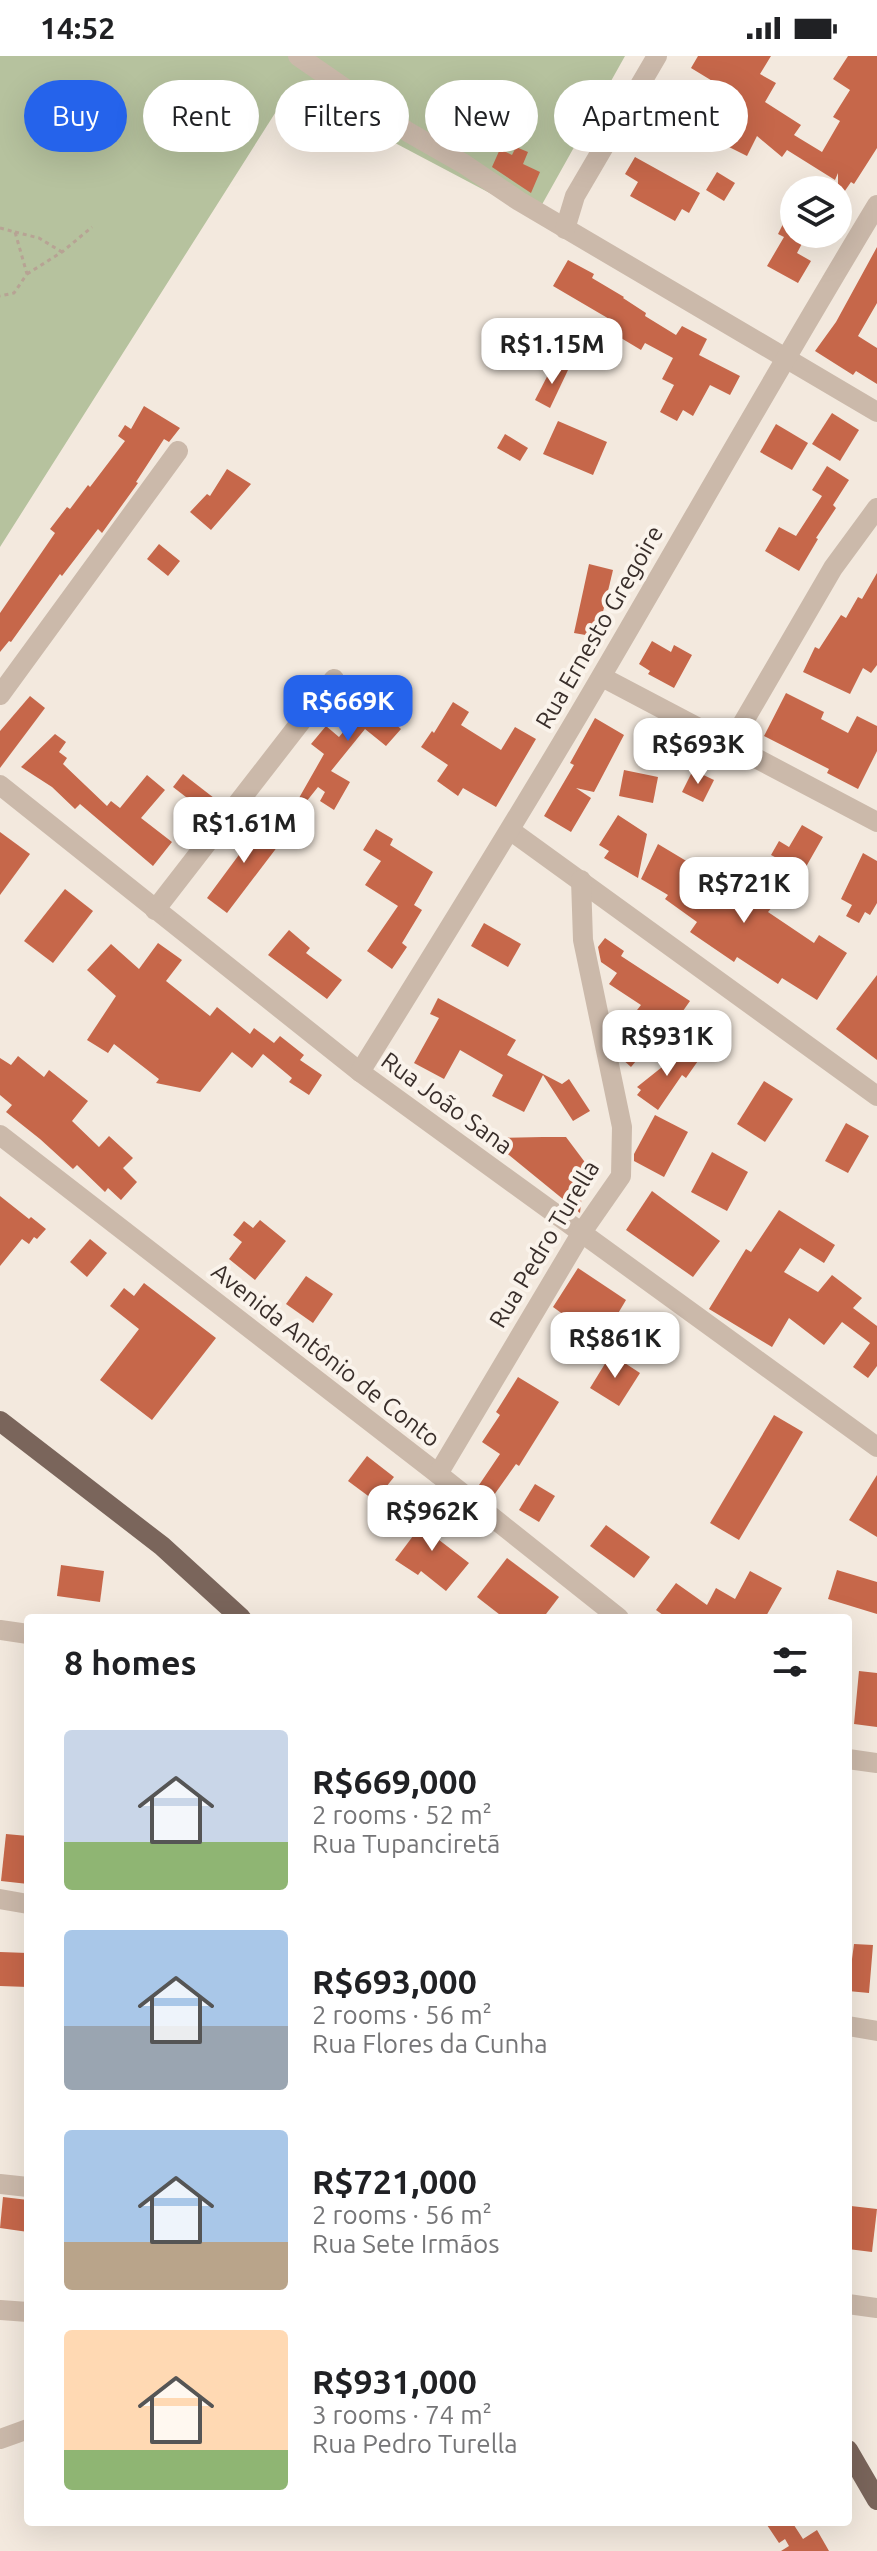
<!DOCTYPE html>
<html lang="en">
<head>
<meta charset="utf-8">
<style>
  body { margin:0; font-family:Ubuntu,sans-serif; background:#f6f6f6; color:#202124; height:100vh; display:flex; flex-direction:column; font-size:30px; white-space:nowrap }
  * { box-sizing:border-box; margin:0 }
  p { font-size:26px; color:#757577 }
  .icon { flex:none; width:44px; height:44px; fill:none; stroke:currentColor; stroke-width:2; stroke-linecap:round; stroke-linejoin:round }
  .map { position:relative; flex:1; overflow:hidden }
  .details { position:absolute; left:24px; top:1558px; width:828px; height:912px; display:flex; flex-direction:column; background:#fff; border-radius:8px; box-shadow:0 8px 32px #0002 }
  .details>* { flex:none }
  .guide { position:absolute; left:24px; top:24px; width:830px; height:72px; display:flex; gap:16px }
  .fabs { position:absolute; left:780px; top:120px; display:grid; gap:16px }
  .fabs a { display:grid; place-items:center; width:72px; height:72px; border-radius:50%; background:#fff; box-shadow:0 8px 32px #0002; font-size:40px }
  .price { position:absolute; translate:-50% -68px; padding:0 18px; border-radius:16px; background:#fff; color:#222; font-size:26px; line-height:52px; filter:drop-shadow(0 2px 4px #0008) }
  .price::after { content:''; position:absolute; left:50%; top:48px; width:24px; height:18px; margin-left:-12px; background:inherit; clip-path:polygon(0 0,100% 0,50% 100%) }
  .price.active { background:#2563eb; color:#fff }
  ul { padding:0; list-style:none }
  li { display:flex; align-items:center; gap:24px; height:200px; padding:0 40px }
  li span { display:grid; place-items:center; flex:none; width:224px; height:160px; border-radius:8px; color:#555 }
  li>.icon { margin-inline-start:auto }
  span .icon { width:96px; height:96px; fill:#fffc; stroke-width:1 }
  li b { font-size:34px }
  h2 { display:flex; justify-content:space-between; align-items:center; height:96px; padding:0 40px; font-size:34px }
  .pill { padding:0 28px; border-radius:36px; background:#fff; box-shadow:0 8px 32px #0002; font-size:28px; line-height:72px }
  .pill.active { background:#2563eb; color:#fff }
  .status { display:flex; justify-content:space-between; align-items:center; height:56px; padding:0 40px; background:#fff; direction:ltr }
  .status svg { height:22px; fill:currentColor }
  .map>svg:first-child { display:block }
  .green { fill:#b6c29e }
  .building { fill:#c6674a }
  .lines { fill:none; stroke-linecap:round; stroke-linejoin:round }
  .path { stroke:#b7a394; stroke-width:3; stroke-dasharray:4 4; stroke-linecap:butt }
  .minor { stroke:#cbb9aa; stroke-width:20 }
  .major { stroke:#7a655b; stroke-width:20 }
  .labels { text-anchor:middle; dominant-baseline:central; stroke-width:8; stroke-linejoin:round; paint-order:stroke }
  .street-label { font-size:24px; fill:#392e2a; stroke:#faf3eb }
</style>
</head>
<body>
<div class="status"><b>14:52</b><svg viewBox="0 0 49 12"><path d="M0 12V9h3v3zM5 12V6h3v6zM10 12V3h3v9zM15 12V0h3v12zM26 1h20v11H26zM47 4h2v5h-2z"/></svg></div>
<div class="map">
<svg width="877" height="2495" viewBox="0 0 877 2495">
  <rect width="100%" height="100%" fill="#f3e9de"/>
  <polygon class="green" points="0,0 625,0 535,161 291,32 0,491"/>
  <g class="building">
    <polygon points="698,0 771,0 760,18 776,27 765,46 801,69 794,79 822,96 840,65 833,61 850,34 833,23 848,0 877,0 877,92 854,128 851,126 838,145 838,117 835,124 787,94 782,101 757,80 747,100 719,86 738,47 711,32 714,26 691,12"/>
    <polygon points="516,91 528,96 523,108 540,116 531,137 492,111 500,93 512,99"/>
    <polygon points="635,101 700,137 689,157 682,153 675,165 630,140 638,126 625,118"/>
    <polygon points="717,116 735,127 724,145 706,134"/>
    <polygon points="794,146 794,178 807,178 797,197 811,205 798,227 767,210 784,181 778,178"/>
    <polygon points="877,191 877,247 858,280 877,292 877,328 856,315 853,319 815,295 836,266"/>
    <polygon points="568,204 594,218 592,222 624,241 623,242 646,257 645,260 676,279 682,270 707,283 699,299 740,320 730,339 710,329 693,360 683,354 677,365 660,356 674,329 662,323 673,302 645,287 641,294 606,273 611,264 553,230"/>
    <polygon points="554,307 568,314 550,352 535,344"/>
    <polygon points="144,350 180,372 169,386 164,383 136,426 138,427 102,477 98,473 62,520 60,518 11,586 9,585 0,596 0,557 55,477 50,473 67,451 70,453 88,429 90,431 125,385 118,380 125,369 131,373"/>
    <polygon points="832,357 859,374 840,405 812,388"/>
    <polygon points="558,365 607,386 593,419 543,398"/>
    <polygon points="776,368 808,387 792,414 760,396"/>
    <polygon points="505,378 528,392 520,405 497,392"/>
    <polygon points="827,410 849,424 833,449 836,452 816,482 818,483 799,515 765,495 779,471 796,480 822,440 812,434"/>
    <polygon points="227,413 251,428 211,474 190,456 207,438 210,440"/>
    <polygon points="159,488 180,505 168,520 147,503"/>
    <polygon points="589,508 613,514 597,581 574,577"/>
    <polygon points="877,517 877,609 871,617 863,612 850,638 803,616 815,591 819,593 841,559 846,562 858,541 862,543"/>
    <polygon points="652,585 671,596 674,589 692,599 674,632 648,618 650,615 639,608"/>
    <polygon points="352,623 387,650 382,656 401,673 386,690 365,673 331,715 350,726 334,754 320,745 325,736 318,731 306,746 299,742 324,698 311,688 326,670 339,681 357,659 349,652 355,645 342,635"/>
    <polygon points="786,637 824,656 821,663 848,677 857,660 877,670 877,695 858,733 827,717 829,713 764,680"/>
    <polygon points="30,640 45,652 0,712 0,675"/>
    <polygon points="453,646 469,656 461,669 501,694 515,671 536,683 496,751 463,732 458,740 437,725 448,709 421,691 432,675 434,677"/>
    <polygon points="595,662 624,679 594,736 576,732 591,742 571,776 544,760 574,709 570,707"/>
    <polygon points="55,678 66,686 59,696 67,702 63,708 107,750 111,745 120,752 147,719 165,734 141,762 172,786 153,810 80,748 75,753 52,731 21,711"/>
    <polygon points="624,714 658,721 653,747 619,740"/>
    <polygon points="693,714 714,724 703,746 682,736"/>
    <polygon points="183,718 214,742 204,755 173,731"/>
    <polygon points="618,759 647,778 638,822 604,802 609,795 599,789"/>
    <polygon points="250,763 281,786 227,857 207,842 244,792 234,784"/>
    <polygon points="802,769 823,781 803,816 771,799 779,785 789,791"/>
    <polygon points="376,773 393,783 390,789 433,816 414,849 422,854 402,887 407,891 392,913 367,895 398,850 365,829 381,805 363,794"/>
    <polygon points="0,776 30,798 0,839"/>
    <polygon points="658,788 688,806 722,830 729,820 773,850 768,856 814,887 819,879 847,897 817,944 782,922 778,928 737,901 734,906 690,876 697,866 665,843 668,839 641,823"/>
    <polygon points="863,797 877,805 877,847 870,859 865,856 859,867 846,860 852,849 841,843"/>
    <polygon points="65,833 93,855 53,907 24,885"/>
    <polygon points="484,867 521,888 508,911 471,890"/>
    <polygon points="289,874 310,892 306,897 342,924 327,943 268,899"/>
    <polygon points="605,882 624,895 621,900 690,945 668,976 637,954 641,949 609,928 617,917 601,906 598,891"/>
    <polygon points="158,887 182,904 166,925 210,960 217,951 250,978 254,972 274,987 280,980 304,999 300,1004 322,1019 309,1039 289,1026 292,1022 263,998 252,1012 232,996 200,1036 156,1027 159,1023 114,988 108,997 87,984 116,940 87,914 111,888 139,913"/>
    <polygon points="877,919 877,1004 836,973"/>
    <polygon points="438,942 516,984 507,999 562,1028 569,1023 590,1055 573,1065 543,1019 524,1056 492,1040 503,1019 460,994 444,1023 414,1007 439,962 430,958"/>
    <polygon points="625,976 646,993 631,1011 621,1002 617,985"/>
    <polygon points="686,992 700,1002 686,1022 682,1019 658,1054 637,1039 641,1034 637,1031"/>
    <polygon points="18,1000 44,1021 49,1014 88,1045 72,1065 99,1091 109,1080 133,1102 123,1112 137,1126 121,1144 108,1132 105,1136 77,1109 73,1113 40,1083 6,1056 12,1049 0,1039 0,1002 11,1009"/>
    <polygon points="764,1025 793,1043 765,1086 737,1068"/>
    <polygon points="655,1059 688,1076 664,1121 634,1105 634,1098"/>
    <polygon points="846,1067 869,1080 848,1117 825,1105"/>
    <polygon points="543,1081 566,1081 587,1109 588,1128 582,1138 580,1157 488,1082"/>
    <polygon points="712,1096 748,1116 727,1155 691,1136"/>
    <polygon points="652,1135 720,1185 693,1221 626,1174"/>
    <polygon points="0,1140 29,1163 31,1161 46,1173 37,1183 34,1181 29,1188 22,1183 0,1210"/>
    <polygon points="779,1154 835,1189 824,1207 800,1192 784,1216 818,1236 832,1219 862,1242 853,1252 877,1270 877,1310 868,1322 853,1311 870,1287 842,1266 824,1289 789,1262 772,1291 709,1253 746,1193 751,1196"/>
    <polygon points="260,1164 286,1185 255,1224 229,1203 242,1186 233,1179 244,1165 253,1172"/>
    <polygon points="90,1183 107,1197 87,1221 70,1206"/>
    <polygon points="578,1212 626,1244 601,1286 580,1274 582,1272 553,1251"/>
    <polygon points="306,1220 333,1238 313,1267 286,1248"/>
    <polygon points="144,1227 216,1282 152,1364 100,1324 139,1273 110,1250 124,1232 134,1240"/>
    <polygon points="611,1298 640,1317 619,1350 590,1332"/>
    <polygon points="518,1321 559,1346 519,1410 516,1408 494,1439 479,1429 500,1398 482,1386 500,1359 496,1356"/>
    <polygon points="774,1359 803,1376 739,1484 710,1467"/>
    <polygon points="367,1400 394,1421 375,1445 348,1425"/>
    <polygon points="877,1419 877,1481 849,1464"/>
    <polygon points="535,1428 555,1440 539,1466 519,1454"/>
    <polygon points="437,1448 449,1460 430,1477 469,1507 446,1535 421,1515 418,1519 395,1504 428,1460 426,1458"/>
    <polygon points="606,1469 650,1501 634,1522 590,1490"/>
    <polygon points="507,1502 559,1541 543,1562 504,1562 477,1541"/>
    <polygon points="61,1509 104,1515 100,1546 57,1540"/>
    <polygon points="837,1514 877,1526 877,1558 828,1543"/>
    <polygon points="750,1515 782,1532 765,1562 667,1562 656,1554 676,1527 707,1549 716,1532 735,1543"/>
    <polygon points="859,1615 877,1617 877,1671 854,1668"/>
    <polygon points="6,1778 28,1780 28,1828 1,1825"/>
    <polygon points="854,1888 873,1889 869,1937 848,1935 848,1903 852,1903"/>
    <polygon points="0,1896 28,1897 28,1931 0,1930"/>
    <polygon points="3,2141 28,2144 28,2176 0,2172"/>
    <polygon points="851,2150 877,2153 872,2196 848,2193"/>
    <polygon points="765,2466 792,2466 803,2483 817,2474 829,2495 781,2495 789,2490 785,2483 779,2487"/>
  </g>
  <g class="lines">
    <g class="path">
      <polyline points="0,172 15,176 27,218 14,237 0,240"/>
      <polyline points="15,176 39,182 62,196"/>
      <polyline points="27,218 62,196 92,171"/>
    </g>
    <g class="minor">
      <polyline points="298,0 408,76 464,108 519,145 877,356"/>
      <polyline points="565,173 575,140 657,0"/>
      <polyline points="602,621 877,766"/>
      <polyline points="0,639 178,395"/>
      <polyline points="730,689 833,512 877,452"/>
      <polyline points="0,729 360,1016 877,1391"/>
      <polyline points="510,774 877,1040"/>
      <polyline points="155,854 334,623"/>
      <path d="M360 1016C442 884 524 753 602 619 694 462 783 304 877 149"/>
      <polyline points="0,1079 438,1418 619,1562"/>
      <polyline points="438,1418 582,1176 621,1120 622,1071 583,884 581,824"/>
      <polyline points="0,1574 28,1578"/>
      <polyline points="848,1703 877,1707"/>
      <polyline points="0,1843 28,1848"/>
      <polyline points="848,1970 877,1975"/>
      <polyline points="0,2128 28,2131"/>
      <polyline points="848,2248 877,2252"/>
      <polyline points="0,2254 28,2256"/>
      <polyline points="0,2383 28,2373"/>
    </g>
    <g class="major">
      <polyline points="0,1365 162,1490 241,1562"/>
      <polyline points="848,2394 877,2444"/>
    </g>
  </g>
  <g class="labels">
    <g class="street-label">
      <text transform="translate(599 571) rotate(-60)">Rua Ernesto Gregoire</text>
      <text transform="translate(447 1047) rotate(36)">Rua João Sana</text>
      <text transform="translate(544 1188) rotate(-59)">Rua Pedro Turella</text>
      <text transform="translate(326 1299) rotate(38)">Avenida Antônio de Conto</text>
    </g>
  </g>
</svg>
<div class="fabs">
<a><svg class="icon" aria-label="layers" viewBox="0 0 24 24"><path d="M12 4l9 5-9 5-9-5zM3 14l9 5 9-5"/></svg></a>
</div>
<b class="price" style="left:552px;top:330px">R$1.15M</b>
<b class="price active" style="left:348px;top:687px">R$669K</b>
<b class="price" style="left:698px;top:730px">R$693K</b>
<b class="price" style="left:244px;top:809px">R$1.61M</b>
<b class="price" style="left:744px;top:869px">R$721K</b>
<b class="price" style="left:667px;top:1022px">R$931K</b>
<b class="price" style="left:615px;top:1324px">R$861K</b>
<b class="price" style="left:432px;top:1497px">R$962K</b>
<div class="guide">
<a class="pill active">Buy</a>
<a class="pill">Rent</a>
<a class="pill">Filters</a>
<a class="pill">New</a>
<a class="pill">Apartment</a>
</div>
<section class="details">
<h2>8 homes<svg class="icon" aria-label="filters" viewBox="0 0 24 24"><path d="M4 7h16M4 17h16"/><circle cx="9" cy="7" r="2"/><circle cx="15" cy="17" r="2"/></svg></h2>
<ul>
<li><span style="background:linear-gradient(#c9d6e8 70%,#8fb573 0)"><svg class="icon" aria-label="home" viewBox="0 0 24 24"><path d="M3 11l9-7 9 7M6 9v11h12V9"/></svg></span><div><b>R$669,000</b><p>2 rooms · 52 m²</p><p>Rua Tupanciretã</p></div></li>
<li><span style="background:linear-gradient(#a9c7e8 60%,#9aa5b1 0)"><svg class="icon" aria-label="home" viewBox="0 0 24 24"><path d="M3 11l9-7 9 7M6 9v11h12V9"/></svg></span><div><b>R$693,000</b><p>2 rooms · 56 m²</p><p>Rua Flores da Cunha</p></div></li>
<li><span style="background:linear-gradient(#a9c7e8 70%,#b9a48a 0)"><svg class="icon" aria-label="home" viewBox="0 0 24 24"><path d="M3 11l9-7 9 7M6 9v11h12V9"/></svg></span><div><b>R$721,000</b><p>2 rooms · 56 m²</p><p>Rua Sete Irmãos</p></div></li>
<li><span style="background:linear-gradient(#ffd9b3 75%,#8fb573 0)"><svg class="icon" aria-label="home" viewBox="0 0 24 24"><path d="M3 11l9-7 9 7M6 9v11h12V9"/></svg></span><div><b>R$931,000</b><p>3 rooms · 74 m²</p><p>Rua Pedro Turella</p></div></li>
</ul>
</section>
</div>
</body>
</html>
